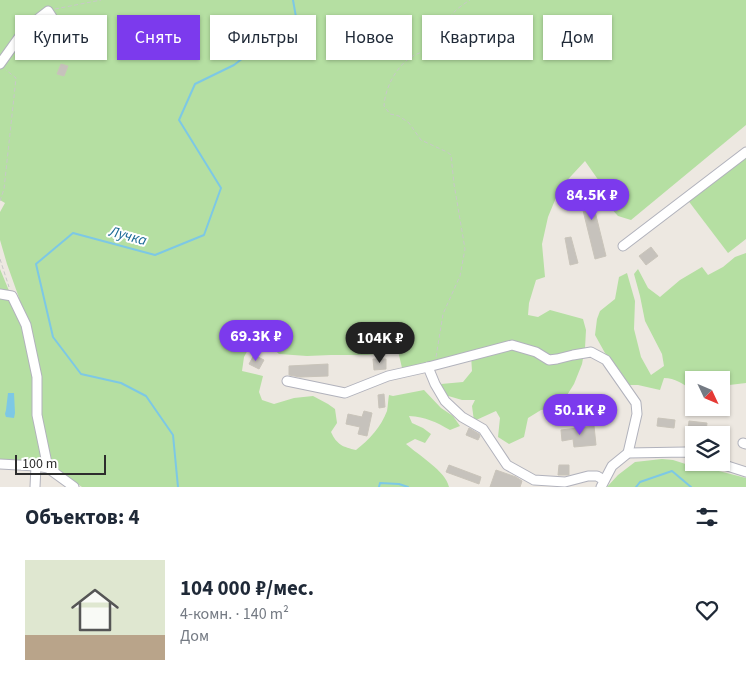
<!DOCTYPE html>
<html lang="ru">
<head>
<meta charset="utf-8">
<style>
  body { margin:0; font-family:"Source Sans 3",sans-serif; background:#f2f2f3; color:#1f2937; height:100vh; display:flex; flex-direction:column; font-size:19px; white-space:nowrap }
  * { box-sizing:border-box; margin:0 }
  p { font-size:16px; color:#747a83 }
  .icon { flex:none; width:28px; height:28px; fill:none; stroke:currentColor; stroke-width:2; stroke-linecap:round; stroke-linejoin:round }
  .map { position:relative; height:487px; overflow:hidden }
  .panel { display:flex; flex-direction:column; background:#fff; flex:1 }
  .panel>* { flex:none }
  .hud { position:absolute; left:15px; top:15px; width:716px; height:45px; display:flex; gap:10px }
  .needle { width:32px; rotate:134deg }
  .tools { position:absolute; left:685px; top:371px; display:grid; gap:10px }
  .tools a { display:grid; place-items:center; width:45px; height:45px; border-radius:0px; background:#fff; box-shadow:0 1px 4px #0004; font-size:25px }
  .scale { position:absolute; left:15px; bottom:12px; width:91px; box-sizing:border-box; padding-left:5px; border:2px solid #2d2d2d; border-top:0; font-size:14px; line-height:18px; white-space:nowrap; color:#2d2d2d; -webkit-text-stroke:4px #fff; paint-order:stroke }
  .price { position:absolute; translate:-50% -42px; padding:0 11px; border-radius:18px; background:#7c3aed; color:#fff; font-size:16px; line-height:32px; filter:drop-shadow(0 1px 2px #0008) }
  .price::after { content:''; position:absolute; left:50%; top:30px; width:15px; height:11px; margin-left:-8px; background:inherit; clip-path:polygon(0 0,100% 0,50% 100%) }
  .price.current { background:#222; color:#fff }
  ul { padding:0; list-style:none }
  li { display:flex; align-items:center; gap:15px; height:125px; padding:0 25px }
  li span { display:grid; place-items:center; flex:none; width:140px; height:100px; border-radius:0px; color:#555 }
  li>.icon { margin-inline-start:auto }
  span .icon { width:60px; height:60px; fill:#fffc; stroke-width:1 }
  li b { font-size:21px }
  h2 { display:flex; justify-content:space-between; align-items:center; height:60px; padding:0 25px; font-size:21px }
  .chip { padding:0 18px; border-radius:0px; background:#fff; box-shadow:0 1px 4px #0004; font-size:18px; line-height:45px }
  .chip.current { background:#7c3aed; color:#fff }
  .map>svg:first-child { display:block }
  .green { fill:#b5dfa2 }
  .water { fill:#7dc8e5 }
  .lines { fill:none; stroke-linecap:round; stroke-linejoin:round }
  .stream { stroke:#7dc8e5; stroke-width:2 }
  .building { fill:#c6c2bc; stroke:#c9c4ba }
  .minor-casing { stroke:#b1b2bc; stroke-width:11 }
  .path { stroke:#c8c8c8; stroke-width:1; stroke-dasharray:4 2.5; stroke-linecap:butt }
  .minor { stroke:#fff; stroke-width:9 }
  .labels { text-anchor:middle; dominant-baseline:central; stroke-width:4; stroke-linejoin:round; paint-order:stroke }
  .water-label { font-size:15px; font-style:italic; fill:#196895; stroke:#fff }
</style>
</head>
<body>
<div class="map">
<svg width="746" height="487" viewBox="0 0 746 487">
  <rect width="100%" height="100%" fill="#ede8e1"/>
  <g class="green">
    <path d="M0 0H746V125L631 220 618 216 608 205 599 181 585 161 560 188 548 217 542 244 545 277 536 280 529 303 528 315 538 317 550 310 583 319 586 330 585 348 582 364 574 384 559 408 541 410 528 418 524 437 509 444 498 437 500 418 496 411 474 421 472 406 475 400H462L445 395 441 384 463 382 472 371 471 355 403 372 398 351 368 355H331L307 356 279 354 266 342 255 337 244 357 242 371 263 376 259 392 262 400 274 404 294 398 313 396 328 404 335 409 337 423 331 432C337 445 343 447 356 450 369 440 381 427 387 411 388 406 388 400 389 395L393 396 424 390 441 408 453 416 460 426 450 430C436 422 426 417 409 416L412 423 423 428 431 434 425 443 415 439 406 444C418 455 446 471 449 487H82L52 467 41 430 35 350 18 295 7 264 0 240V212L5 203 0 200Z"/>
    <polygon points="746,155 746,239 728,253 687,199"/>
    <path d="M746 253V383L721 386V380H694V390H692C683 384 675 378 664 378L660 390 638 385H628L620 371 605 353 595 335 597 319 600 311 615 299 619 277 627 273 635 301 634 329 641 357 651 375 664 366 662 354 645 321 640 296 634 274 638 269 648 288 660 297 680 280 702 267 708 275 723 267 735 257Z"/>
    <polygon points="0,269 26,332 28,357 31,356 44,466 0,460"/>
    <polygon points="662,459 673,460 695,467 715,470 746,478 746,487 607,487 618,475 635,462"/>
  </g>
  <polygon class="water" points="8,393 14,393 15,413 14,418 6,417 5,414 6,410"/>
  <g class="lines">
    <g class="stream">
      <polyline points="178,487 173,435 146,396 121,383 81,374 53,337 36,264 73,233 155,255 204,235 221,188 179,120 195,84 234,65 296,17 293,0"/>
      <polyline points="379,487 380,483 399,484 408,487"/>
      <polyline points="636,487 640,482 672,471 691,487"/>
    </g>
  </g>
  <g class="building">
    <polygon points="61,64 68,66 64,76 57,74"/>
    <polygon points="588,183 606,256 595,259 577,186"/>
    <polygon points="571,237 578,263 570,265 565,238"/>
    <polygon points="651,247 658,256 646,265 639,256"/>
    <polygon points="254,355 264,360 259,369 249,364"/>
    <polygon points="373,359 386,359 386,369 374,370"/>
    <polygon points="328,364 328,376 300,377 289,375 289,366"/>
    <polygon points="384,394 385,407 379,408 378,395"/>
    <polygon points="599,400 615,402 615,410 599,409"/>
    <polygon points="364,411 372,413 367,436 358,434 360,427 346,424 348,414 362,417"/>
    <polygon points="658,418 675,420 674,428 657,426"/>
    <polygon points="689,421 707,423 706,432 688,429"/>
    <polygon points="594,426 596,445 574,447 573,439 562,441 561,430"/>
    <polygon points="469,428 479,434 480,436 478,440 466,435"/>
    <polygon points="449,465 481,477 479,484 446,472"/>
    <polygon points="559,465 569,465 569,475 558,475"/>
    <polygon points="496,470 516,477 522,481 520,487 490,487"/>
  </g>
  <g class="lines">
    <g class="minor-casing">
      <g id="minor">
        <polyline points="0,64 25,29 48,11 57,25 54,33"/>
        <polyline points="623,246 746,152"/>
        <polyline points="0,294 12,296 26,325 37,377 37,415 48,468"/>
        <polyline points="428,367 435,384 445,401 462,417 483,429 507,465 534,480 565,482 588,476 597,476 604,480"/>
        <polyline points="287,381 345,393 388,376 428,367 512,345 536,352 549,360 557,359 573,355 591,352 606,360 636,403 637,414 628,453"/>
        <polyline points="743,443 746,444"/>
        <polyline points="715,462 746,472"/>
        <polyline points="0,464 36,466 48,468 74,487"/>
        <polyline points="35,487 36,466"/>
        <polyline points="601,487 612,466 628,453 686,452 694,455"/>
      </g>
    </g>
    <g class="path">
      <polyline points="55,9 101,0"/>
      <polyline points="0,201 4,189 16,78 6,70"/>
      <polyline points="0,259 9,287"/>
      <path d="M436 357 443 314 460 276 465 249 454 184 451 155 447 152 421 140 409 123 399 116 390 114 384 106C385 88 396 67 411 57 419 52 432 50 438 42 441 38 442 32 444 28 451 13 456 9 470 0"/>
    </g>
    <use href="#minor" class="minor"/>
  </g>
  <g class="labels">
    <g class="water-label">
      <text transform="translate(128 236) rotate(15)">Лучка</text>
    </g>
  </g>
</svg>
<div class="tools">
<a><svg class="needle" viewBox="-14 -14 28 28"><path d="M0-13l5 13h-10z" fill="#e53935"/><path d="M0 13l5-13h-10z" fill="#747a83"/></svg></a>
<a><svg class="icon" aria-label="layers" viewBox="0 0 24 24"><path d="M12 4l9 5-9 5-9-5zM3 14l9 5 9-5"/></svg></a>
</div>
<div class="scale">100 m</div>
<b class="price" style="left:592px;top:221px">84.5K ₽</b>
<b class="price" style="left:256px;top:362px">69.3K ₽</b>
<b class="price current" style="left:380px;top:364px">104K ₽</b>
<b class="price" style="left:580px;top:436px">50.1K ₽</b>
<div class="hud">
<a class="chip">Купить</a>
<a class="chip current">Снять</a>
<a class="chip">Фильтры</a>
<a class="chip">Новое</a>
<a class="chip">Квартира</a>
<a class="chip">Дом</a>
</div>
</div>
<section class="panel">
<h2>Объектов: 4<svg class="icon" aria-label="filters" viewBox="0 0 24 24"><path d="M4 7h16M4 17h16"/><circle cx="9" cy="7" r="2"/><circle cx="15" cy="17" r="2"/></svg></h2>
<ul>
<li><span style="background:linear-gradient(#dfe7d0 75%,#b9a48a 0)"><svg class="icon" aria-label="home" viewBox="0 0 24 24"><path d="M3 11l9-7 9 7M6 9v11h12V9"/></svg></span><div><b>104 000 ₽/мес.</b><p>4-комн. · 140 m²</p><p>Дом</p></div><svg class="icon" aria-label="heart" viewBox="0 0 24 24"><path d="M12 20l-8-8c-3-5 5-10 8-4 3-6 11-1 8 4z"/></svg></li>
</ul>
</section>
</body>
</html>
